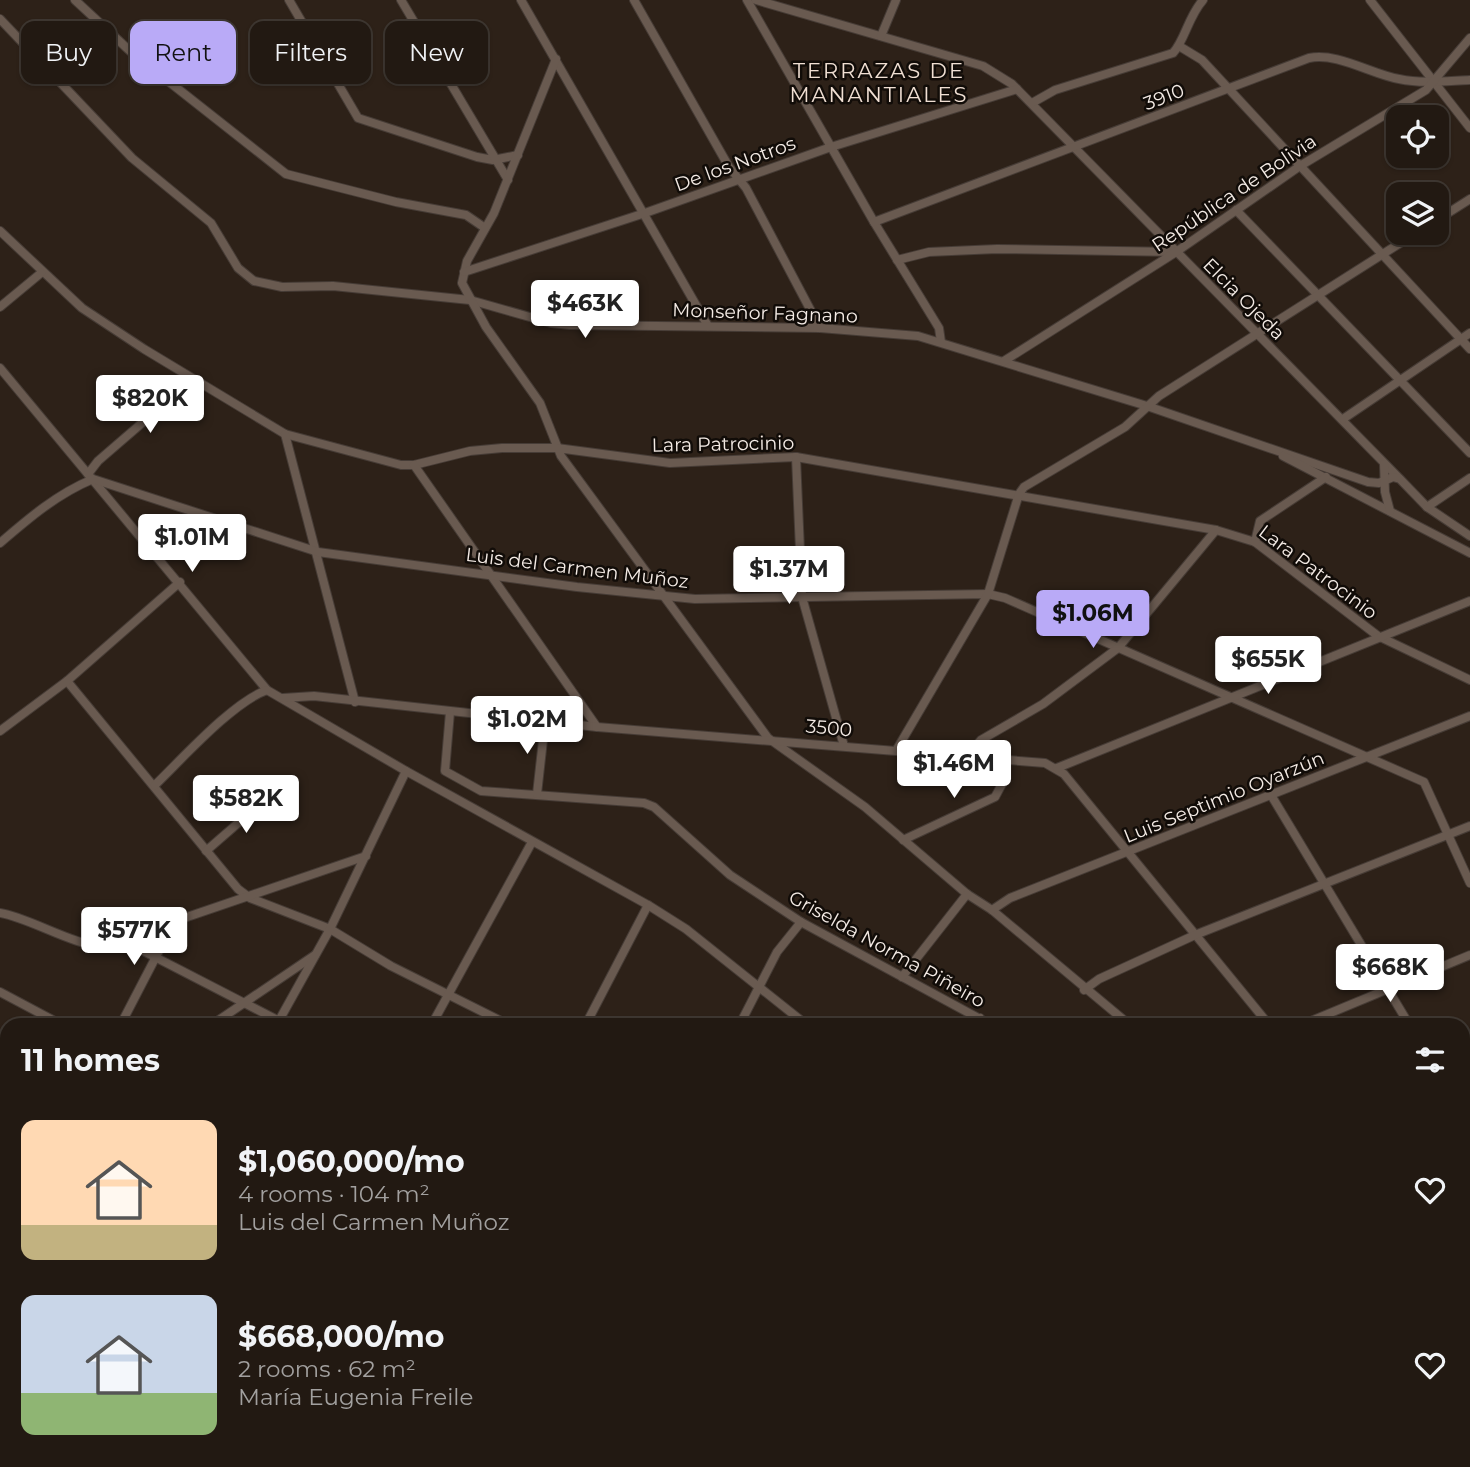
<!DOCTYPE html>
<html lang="en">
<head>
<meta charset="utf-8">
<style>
  body { margin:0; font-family:Montserrat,sans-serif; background:#2e2620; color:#f1f3f6; height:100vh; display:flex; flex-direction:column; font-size:26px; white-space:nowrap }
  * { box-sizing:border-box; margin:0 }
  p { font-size:23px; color:#a2a09f }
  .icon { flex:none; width:38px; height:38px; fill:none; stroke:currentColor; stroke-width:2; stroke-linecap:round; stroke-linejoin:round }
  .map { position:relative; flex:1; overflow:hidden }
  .details { position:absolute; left:0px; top:1018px; width:1470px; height:450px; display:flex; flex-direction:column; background:#221912; border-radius:21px 21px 0 0; box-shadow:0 2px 5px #0004,0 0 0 2px #3f3832 }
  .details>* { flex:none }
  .top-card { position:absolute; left:21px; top:21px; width:700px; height:63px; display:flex; gap:14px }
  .controls { position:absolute; left:1386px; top:105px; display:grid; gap:14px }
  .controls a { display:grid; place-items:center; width:63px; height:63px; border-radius:14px; background:#221912; box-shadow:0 2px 5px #0004,0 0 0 2px #3f3832; font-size:35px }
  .price { position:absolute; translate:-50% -60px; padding:0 16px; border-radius:7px; background:#fff; color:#222; font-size:23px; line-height:46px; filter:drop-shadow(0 2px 4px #0008) }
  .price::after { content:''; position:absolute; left:50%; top:42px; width:21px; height:16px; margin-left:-10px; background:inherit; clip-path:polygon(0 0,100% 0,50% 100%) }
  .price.on { background:#b9aaf7; color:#111 }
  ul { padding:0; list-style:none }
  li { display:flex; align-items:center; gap:21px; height:175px; padding:0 21px }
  li span { display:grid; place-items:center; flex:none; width:196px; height:140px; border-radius:14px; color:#555 }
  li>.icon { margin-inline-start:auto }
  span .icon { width:84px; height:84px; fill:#fffc; stroke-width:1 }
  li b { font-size:30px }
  h2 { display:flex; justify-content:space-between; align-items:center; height:84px; padding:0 21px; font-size:30px }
  .chip { padding:0 24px; border-radius:14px; background:#221912; box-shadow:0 2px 5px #0004,0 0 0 2px #3f3832; font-size:24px; line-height:63px }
  .chip.on { background:#b9aaf7; color:#111 }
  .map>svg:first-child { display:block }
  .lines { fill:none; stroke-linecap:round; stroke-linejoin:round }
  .minor-casing { stroke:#463c36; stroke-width:10 }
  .minor { stroke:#695a50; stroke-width:8 }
  .labels { text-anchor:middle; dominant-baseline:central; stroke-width:5; stroke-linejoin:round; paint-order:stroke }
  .street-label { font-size:19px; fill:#f4ebe5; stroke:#110c08 }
  .neighbourhood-label { font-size:21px; letter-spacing:2px; fill:#f0dfd3; stroke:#110c08 }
</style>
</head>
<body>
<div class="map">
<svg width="1470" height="1467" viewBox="0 0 1470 1467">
  <rect width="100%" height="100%" fill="#2d2118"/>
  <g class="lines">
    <g class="minor-casing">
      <g id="minor">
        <polyline points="75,0 130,51 286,174 396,202 466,215 485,228"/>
        <polyline points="289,0 358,118 477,157 493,160 518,155"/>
        <polyline points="401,0 508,180"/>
        <polyline points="521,0 708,326"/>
        <polyline points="634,0 729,167 746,188 820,328"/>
        <polyline points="747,0 874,222 939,328 941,342"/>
        <polyline points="756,0 983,66 1012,84 1399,478"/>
        <polyline points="1370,0 1470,128"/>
        <polyline points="0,19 132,158 211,223 238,268 254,281 282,287 333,286 470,300 551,323 570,325 820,328 918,336 1147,406 1368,482 1379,483 1393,477 1400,479 1427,507 1470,536"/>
        <polyline points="881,36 896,0"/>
        <polyline points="1179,46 1202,60 1470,349"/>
        <polyline points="556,59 494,213 467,261 462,283 486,327 540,403 561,456 768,738 865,807 967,894 992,910 1131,1026"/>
        <path d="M1032 103 1055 90 1173 53C1185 40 1188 17 1203 0"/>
        <polyline points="1236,210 1470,453"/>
        <polyline points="1437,220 1470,199"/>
        <path d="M874 222 1309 58C1337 52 1371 74 1399 79 1423 84 1446 81 1470 80"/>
        <polyline points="0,231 82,308 144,349 285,434 401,465 414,465 470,451 502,448 557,448 670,463 796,457 1216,530 1255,542 1378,636 1470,680"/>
        <polyline points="897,260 929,252 997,249 1176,252"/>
        <polyline points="464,272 645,213 831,147 1017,89"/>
        <polyline points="0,307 41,273"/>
        <polyline points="1004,361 1176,252 1300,166 1426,90 1470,38"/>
        <polyline points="0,368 267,690 406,771 648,905 686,929 808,1026"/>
        <polyline points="1343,419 1470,333"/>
        <polyline points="285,434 355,702"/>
        <polyline points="1283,456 1470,553"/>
        <polyline points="796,457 802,597 844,746"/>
        <polyline points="1384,464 1385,492 1390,511"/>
        <polyline points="414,465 597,727"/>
        <polyline points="88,474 98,461 193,379"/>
        <polyline points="1427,507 1470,478"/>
        <polyline points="1255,542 1260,521 1326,477"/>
        <path d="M0 543C29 518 57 494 93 479L318 552 577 587 695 599 988 594 1005 598 1424 782 1470 883"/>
        <polyline points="67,681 238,889 250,898 330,929 391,966 511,1026"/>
        <polyline points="283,698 314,696 597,727 1045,763 1064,774 1270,1026"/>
        <polyline points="450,712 445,771 481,791 644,803 654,807 730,875 801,922 993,1026"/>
        <polyline points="0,731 67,681 180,582"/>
        <polyline points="897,749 988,594 1019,494 1024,487 1125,427 1159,396 1416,233"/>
        <polyline points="967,756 981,740 1043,704 1118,648 1216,530"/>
        <polyline points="1057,768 1470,601"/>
        <path d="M155 785C183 758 233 702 267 690"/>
        <polyline points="537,794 545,722"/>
        <polyline points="1271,795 1410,1026"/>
        <polyline points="903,840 995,797 1002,784 1004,759"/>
        <polyline points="206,851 267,798"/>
        <polyline points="992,910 1010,898 1470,716"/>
        <path d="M0 913C31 918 79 949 105 945L366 856"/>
        <polyline points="122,940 289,1026"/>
        <polyline points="902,977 967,894"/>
        <polyline points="1084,990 1099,979 1195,935 1470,826"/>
        <polyline points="0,992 64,1026"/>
        <polyline points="120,1026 174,922"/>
        <polyline points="210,1026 315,955"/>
        <polyline points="276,1026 330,929 406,771"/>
        <polyline points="431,1026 532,842"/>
        <polyline points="585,1026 648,905"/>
        <polyline points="739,1026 777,952 801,922"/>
        <polyline points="964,1026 980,1018"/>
        <polyline points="1299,1026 1470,955"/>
        <polyline points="1463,1046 1470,1043"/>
        <polyline points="0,1063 7,1067"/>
        <polyline points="1463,1114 1470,1123"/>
        <polyline points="1463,1135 1470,1132"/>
        <polyline points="0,1189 6,1231 0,1256"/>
        <polyline points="1463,1260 1470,1268"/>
        <polyline points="0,1267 7,1271"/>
        <polyline points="1463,1304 1470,1301"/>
        <polyline points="0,1435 7,1438"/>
        <polyline points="53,1461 63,1467"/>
        <polyline points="678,1461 689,1467"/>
        <polyline points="841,1461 846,1467"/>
        <polyline points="1144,1461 1151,1467"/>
        <polyline points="1248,1461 1251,1467"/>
        <polyline points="43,1467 46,1461"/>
        <polyline points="198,1467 201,1461"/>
        <polyline points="348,1467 351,1461"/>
        <polyline points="814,1467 816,1461"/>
        <polyline points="902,1467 941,1461"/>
        <polyline points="978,1467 981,1461"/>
        <polyline points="1128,1467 1131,1461"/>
      </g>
    </g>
    <use href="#minor" class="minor"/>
  </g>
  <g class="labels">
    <g class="street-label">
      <text transform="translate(1164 97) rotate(-21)">3910</text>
      <text transform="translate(735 164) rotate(-20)">De los Notros</text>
      <text transform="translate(1234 193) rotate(-34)">República de Bolivia</text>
      <text transform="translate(1244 299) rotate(45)">Elcia Ojeda</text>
      <text transform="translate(765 313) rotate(2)">Monseñor Fagnano</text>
      <text transform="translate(723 444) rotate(-1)">Lara Patrocinio</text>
      <text transform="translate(577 568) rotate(7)">Luis del Carmen Muñoz</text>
      <text transform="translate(1318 572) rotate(37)">Lara Patrocinio</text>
      <text transform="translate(829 728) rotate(5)">3500</text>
      <text transform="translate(1224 797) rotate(-22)">Luis Septimio Oyarzún</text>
      <text transform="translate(887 949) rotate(29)">Griselda Norma Piñeiro</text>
    </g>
    <g class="neighbourhood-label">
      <text x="879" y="70">TERRAZAS DE<tspan x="879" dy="24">MANANTIALES</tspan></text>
    </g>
  </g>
</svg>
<div class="controls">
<a><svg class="icon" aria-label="locate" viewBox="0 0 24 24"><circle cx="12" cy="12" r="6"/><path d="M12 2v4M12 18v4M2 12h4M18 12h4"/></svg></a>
<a><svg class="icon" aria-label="layers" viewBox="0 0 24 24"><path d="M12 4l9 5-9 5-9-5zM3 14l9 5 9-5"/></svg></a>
</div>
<b class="price" style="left:585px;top:340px">$463K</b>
<b class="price" style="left:150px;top:435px">$820K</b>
<b class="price" style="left:192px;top:574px">$1.01M</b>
<b class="price" style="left:789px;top:606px">$1.37M</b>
<b class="price on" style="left:1093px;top:650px">$1.06M</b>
<b class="price" style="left:1268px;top:696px">$655K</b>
<b class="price" style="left:527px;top:756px">$1.02M</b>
<b class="price" style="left:954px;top:800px">$1.46M</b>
<b class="price" style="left:246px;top:835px">$582K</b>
<b class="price" style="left:134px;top:967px">$577K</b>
<b class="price" style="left:1390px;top:1004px">$668K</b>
<div class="top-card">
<a class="chip">Buy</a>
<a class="chip on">Rent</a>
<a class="chip">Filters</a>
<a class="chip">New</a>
</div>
<section class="details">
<h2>11 homes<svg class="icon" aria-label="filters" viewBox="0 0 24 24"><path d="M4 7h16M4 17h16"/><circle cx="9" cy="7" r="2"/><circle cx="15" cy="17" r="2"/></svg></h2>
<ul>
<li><span style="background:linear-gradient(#ffd9b3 75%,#c2b280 0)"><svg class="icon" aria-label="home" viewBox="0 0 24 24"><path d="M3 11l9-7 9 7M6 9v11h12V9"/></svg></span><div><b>$1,060,000/mo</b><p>4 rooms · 104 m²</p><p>Luis del Carmen Muñoz</p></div><svg class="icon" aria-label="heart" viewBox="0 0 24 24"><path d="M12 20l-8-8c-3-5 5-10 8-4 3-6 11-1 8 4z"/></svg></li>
<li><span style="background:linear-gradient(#c9d6e8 70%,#8fb573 0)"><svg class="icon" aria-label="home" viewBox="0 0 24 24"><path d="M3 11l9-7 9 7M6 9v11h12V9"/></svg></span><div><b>$668,000/mo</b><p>2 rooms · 62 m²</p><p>María Eugenia Freile</p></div><svg class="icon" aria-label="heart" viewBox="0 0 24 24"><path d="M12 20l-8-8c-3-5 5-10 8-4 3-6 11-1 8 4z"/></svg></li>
</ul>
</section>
</div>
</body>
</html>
